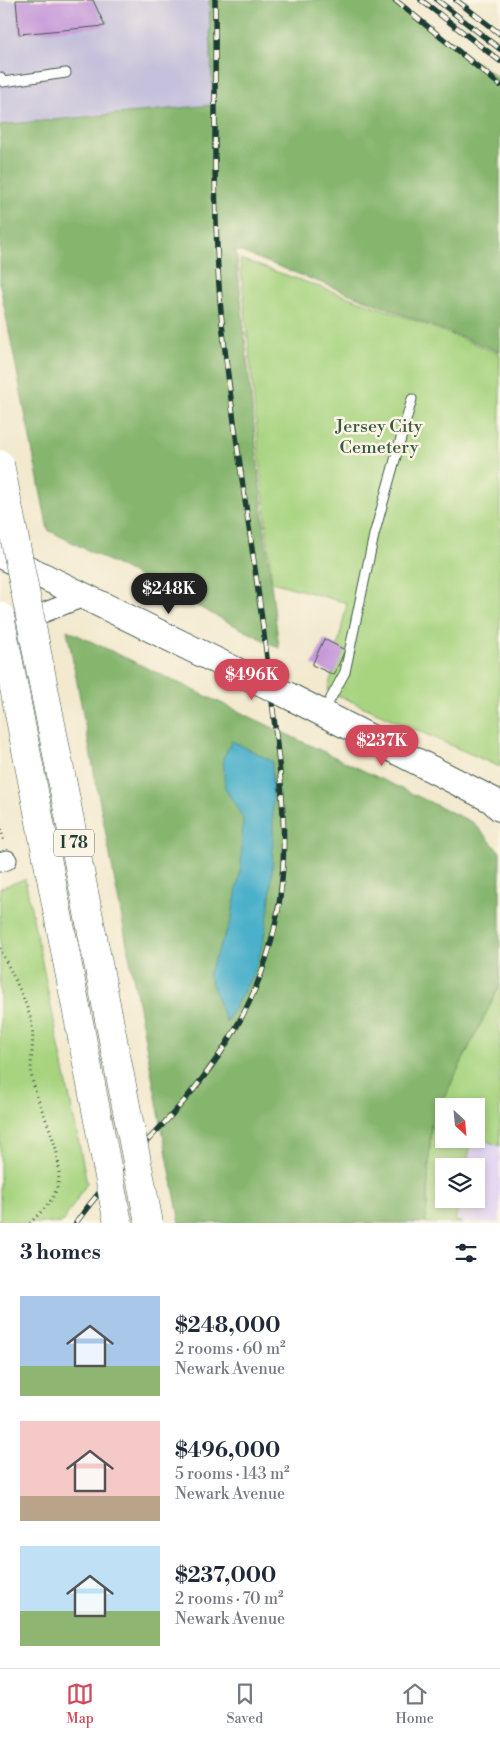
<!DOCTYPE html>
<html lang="en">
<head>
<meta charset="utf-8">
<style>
  body { margin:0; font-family:"Libre Bodoni",serif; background:#f2f2f3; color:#1f2937; height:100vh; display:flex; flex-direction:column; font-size:19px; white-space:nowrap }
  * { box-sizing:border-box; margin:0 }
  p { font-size:16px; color:#747a83 }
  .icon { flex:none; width:28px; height:28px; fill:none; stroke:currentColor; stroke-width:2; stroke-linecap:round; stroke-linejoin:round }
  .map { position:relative; height:1223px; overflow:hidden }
  .sheet { display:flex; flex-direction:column; background:#fff; flex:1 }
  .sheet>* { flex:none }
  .needle { width:32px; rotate:154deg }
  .buttons { position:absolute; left:435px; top:1098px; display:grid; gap:10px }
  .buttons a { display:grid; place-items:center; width:50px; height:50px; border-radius:0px; background:#fff; box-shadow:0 2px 8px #0003; font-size:25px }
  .price { position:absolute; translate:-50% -42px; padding:0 11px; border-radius:18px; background:#d1495b; color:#fff; font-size:16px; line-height:32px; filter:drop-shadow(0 1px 2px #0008) }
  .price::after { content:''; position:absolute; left:50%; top:30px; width:15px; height:11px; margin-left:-8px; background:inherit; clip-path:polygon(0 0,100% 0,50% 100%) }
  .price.current { background:#222; color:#fff }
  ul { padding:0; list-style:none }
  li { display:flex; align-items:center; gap:15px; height:125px; padding:0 20px }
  li span { display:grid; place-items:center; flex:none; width:140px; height:100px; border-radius:0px; color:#555 }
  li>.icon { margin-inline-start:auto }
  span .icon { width:60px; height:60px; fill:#fffc; stroke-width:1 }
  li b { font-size:21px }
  h2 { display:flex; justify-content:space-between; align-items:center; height:60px; padding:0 20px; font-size:21px }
  .menu { display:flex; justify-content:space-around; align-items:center; height:70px; border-top:1px solid #e0e1e3; background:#fff; font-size:14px; color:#747a83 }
  .menu a { display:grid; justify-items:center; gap:2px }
  .menu .current { color:#d1495b }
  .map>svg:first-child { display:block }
  .built { fill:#e1d4f4; fill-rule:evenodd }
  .industrial { fill:#c5c0db }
  .green { fill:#a8d480; stroke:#64885a }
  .forest { fill:#86b66e; stroke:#527a51 }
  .water { fill:#4bb0ca; stroke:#35767f }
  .building { fill:#c699d9 }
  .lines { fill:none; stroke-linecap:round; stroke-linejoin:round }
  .lane-casing { stroke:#3f574b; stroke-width:11 }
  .street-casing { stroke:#3f574b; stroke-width:21 }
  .secondary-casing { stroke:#3f574b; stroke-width:28 }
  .path { stroke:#3f574b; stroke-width:3; stroke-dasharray:1 4; stroke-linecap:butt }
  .lane { stroke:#fff; stroke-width:9 }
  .street { stroke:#fff; stroke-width:19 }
  .secondary { stroke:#fff; stroke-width:26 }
  .rail-casing { stroke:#1f3d34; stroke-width:5.5 }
  .rail { stroke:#fcf5e5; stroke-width:4; stroke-dasharray:11; stroke-linecap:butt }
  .secondary-bridge-casing { stroke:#3f574b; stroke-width:28; stroke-linecap:butt }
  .highway-bridge-casing { stroke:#3f574b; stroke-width:29; stroke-linecap:butt }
  .secondary-bridge { stroke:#fff; stroke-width:26 }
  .highway-bridge { stroke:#fff; stroke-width:28 }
  .labels { text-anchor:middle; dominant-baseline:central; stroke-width:5; stroke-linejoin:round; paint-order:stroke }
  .shield { fill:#fcf5e5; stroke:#617469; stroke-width:1 }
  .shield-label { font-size:16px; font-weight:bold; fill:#1f3d34 }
  .park-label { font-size:18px; fill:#3a5b43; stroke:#fcf5e5 }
</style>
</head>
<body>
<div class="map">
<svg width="500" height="1223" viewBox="0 0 500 1223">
  <rect width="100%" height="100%" fill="#fcf5e5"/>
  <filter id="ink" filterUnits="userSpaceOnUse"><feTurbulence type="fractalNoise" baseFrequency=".02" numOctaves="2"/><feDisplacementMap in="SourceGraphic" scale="10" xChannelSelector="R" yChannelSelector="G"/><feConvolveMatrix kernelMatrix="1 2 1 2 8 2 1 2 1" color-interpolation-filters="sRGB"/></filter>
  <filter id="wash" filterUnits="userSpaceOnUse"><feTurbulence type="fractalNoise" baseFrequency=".0096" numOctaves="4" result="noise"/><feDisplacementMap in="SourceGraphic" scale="20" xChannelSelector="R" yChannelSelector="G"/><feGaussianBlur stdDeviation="1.12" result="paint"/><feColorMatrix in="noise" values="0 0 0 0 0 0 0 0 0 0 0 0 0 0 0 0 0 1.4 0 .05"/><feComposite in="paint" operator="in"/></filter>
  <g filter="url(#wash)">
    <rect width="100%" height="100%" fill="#f2e9ce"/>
    <path class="built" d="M500 985V1223H426L431 1124ZM444 1106H476V1139H444ZM444 1166H476V1199H444Z"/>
    <polygon class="industrial" points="0,0 209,0 213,105 0,125"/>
    <g class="green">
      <polygon points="240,259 411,319 500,354 500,767 328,691 347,603 272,582"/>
      <polygon points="25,879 87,1183 62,1223 0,1223 0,888"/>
      <polygon points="500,985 500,1146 476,1137 476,1106 444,1106 444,1139 472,1139 466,1166 444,1166 444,1199 460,1199 455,1220 462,1223 426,1223 431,1124"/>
    </g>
    <g class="forest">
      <polygon points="209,0 390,0 500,79 500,352 236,250 266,543 279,648 48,530 0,285 0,125 213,105"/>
      <polygon points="67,630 474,823 500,852 500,985 431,1124 426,1223 180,1223"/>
    </g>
    <path class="water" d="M232 741 272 761C273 829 277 899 257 964 251 980 235 1006 226 1022L208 974 231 921 241 867 243 818 225 788 223 758Z"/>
    <g id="blocks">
      <g class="building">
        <polygon points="16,0 93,0 105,26 19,34"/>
        <polygon points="324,639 345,650 334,675 312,665"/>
      </g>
    </g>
  </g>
  <g filter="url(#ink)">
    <use href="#blocks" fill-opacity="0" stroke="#3f574b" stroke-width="1"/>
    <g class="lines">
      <g class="lane-casing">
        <g id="lane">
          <polyline points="0,77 3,82 66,73"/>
          <polyline points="324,711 345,672 374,535 412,399"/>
        </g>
      </g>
      <g class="street-casing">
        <g id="street">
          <polyline points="0,630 86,596"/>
          <polyline points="0,862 7,860"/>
        </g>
      </g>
      <g class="secondary-casing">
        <g id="secondary">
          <polyline points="0,555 235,670"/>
          <polyline points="287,695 492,800 500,808"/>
        </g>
      </g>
      <g class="path">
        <polyline points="0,824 4,843"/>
        <path d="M0 948C10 971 28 1002 32 1026 35 1045 28 1064 33 1083 41 1116 64 1148 58 1183 55 1200 42 1211 30 1223"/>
      </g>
      <use href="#lane" class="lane"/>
      <use href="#street" class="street"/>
      <use href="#secondary" class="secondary"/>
      <g class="rail-casing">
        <g id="rail">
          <polyline points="395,0 500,85"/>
          <polyline points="421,0 500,61"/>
          <polyline points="437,0 500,49"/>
          <polyline points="456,0 500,34"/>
          <path d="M76 1223C107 1178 148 1143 184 1101 216 1064 244 1020 261 974 297 876 282 792 271 692 257 565 233 439 221 312 212 208 216 104 215 0"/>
        </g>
      </g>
      <use href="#rail" class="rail"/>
      <g class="secondary-bridge-casing">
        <polyline id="secondary-bridge" points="235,670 287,695"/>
      </g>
      <g class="highway-bridge-casing">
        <g id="highway-bridge">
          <polyline points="0,464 149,1223"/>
          <polyline points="0,616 118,1223"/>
        </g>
      </g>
      <use href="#secondary-bridge" class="secondary-bridge"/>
      <use href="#highway-bridge" class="highway-bridge"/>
    </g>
  </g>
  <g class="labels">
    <rect class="shield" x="54" y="829.5" width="40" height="27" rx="4"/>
    <g class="shield-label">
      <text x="74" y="843">I 78</text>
    </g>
    <g class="park-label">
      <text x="379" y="426">Jersey City<tspan x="379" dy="21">Cemetery</tspan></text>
    </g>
  </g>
</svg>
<div class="buttons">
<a><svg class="needle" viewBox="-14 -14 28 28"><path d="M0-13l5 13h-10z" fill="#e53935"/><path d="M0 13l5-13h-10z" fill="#747a83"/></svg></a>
<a><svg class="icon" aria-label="layers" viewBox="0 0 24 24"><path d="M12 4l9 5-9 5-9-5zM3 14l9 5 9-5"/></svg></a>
</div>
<b class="price current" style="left:169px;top:615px">$248K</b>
<b class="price" style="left:252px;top:701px">$496K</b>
<b class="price" style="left:382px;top:767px">$237K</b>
</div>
<section class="sheet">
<h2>3 homes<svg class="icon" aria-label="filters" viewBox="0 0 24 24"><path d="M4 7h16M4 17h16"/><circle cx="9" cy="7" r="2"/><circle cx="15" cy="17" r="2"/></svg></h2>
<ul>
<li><span style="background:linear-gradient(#a9c7e8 70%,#8fb573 0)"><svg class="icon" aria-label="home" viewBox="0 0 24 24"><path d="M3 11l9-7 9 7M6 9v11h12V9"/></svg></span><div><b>$248,000</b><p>2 rooms · 60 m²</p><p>Newark Avenue</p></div></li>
<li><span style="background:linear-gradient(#f6c9c9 75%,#b9a48a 0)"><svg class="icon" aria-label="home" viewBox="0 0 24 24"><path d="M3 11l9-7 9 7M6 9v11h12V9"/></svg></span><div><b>$496,000</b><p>5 rooms · 143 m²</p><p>Newark Avenue</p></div></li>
<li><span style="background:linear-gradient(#bfe0f5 65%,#8fb573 0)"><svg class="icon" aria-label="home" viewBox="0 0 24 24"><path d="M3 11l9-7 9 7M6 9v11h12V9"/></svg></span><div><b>$237,000</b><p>2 rooms · 70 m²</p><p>Newark Avenue</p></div></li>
</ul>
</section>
<nav class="menu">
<a class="current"><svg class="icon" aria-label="map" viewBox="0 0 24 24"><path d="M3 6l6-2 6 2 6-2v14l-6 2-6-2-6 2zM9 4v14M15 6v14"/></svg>Map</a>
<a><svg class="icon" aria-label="saved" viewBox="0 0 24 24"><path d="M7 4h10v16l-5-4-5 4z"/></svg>Saved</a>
<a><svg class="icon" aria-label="home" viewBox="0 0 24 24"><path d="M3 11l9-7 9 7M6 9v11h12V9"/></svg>Home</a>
</nav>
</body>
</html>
